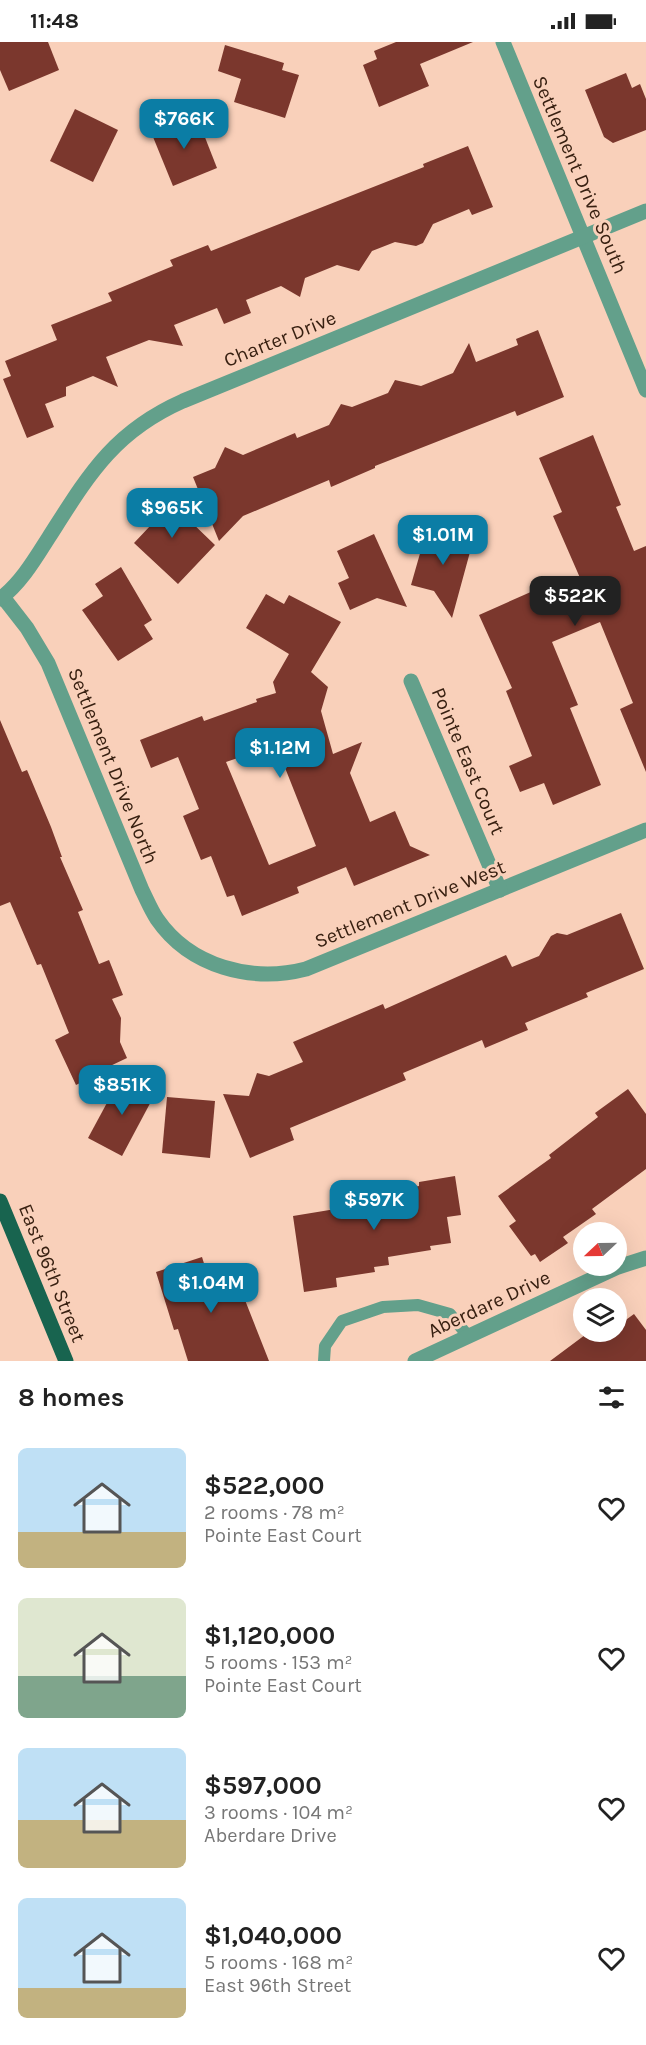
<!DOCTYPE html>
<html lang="en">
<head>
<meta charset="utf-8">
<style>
  body { margin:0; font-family:Karla,sans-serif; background:#f6f6f6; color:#222; height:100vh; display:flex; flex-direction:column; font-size:22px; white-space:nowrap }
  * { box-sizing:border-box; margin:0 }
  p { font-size:20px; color:#767676 }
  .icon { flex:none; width:33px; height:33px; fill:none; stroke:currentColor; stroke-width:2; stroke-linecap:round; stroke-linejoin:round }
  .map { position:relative; height:1319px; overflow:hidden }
  .side { display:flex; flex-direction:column; background:#fff; flex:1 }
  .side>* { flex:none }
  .needle { width:39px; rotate:248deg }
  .fabs { position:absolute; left:573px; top:1180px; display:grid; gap:12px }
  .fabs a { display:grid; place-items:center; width:54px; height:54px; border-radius:50%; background:#fff; box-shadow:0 6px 24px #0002; font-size:30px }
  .price { position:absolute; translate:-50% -51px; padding:0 14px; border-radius:12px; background:#0b7da5; color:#fff; font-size:20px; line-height:39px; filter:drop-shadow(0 2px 3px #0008) }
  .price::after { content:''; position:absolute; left:50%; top:36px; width:18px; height:14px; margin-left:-9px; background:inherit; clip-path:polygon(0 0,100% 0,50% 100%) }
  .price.active { background:#222; color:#fff }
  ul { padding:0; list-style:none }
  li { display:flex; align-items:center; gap:18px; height:150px; padding:0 18px }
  li span { display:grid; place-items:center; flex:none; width:168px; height:120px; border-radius:9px; color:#555 }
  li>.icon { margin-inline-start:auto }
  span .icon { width:72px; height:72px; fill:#fffc; stroke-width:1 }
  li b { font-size:26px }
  h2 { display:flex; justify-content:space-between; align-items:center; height:72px; padding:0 18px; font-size:26px }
  .status { display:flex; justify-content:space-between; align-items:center; height:42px; padding:0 30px; background:#fff; direction:ltr }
  .status svg { height:16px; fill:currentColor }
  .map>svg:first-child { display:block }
  .building { fill:#7b372d; fill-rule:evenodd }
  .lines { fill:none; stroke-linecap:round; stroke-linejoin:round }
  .lane { stroke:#63a08b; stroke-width:12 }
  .street { stroke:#63a08b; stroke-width:15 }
  .primary { stroke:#18644f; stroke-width:15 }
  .labels { text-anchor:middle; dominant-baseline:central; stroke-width:6; stroke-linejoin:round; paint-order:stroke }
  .street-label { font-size:20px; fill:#382011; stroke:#f9d0ba }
</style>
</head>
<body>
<div class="status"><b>11:48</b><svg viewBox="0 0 49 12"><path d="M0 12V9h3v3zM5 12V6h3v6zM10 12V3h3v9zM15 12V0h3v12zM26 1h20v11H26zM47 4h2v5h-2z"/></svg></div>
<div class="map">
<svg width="646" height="1319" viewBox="0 0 646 1319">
  <rect width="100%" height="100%" fill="#f9d0ba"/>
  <g class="building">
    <polygon points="0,0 48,0 59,28 9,49 0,28"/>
    <polygon points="396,0 473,0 420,22 429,44 379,65 363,23 377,17 374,9"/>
    <polygon points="225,3 284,21 282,28 299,33 285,76 234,60 241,37 218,29"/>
    <polygon points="626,31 632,46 640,42 646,57 646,88 613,101 604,95 585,48"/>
    <polygon points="75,67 118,88 93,140 50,119"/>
    <polygon points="187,75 197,75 217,126 173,144 151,90"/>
    <polygon points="468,104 493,165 472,173 469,167 433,182 423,201 416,204 395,200 372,209 359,229 337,223 305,236 300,255 281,244 246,258 251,271 224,282 217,266 174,283 183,304 149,298 106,315 118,345 93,334 66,345 66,354 45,362 54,385 27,396 3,337 11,334 5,319 57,298 51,283 112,259 108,251 173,224 170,218 208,203 211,209 424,125 423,122"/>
    <polygon points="538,288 564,355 517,374 515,369 375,424 375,426 331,445 329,438 243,474 219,499 193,435 215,426 225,405 243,413 295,391 297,396 329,383 341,362 352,365 388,351 395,338 421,344 453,331 469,301 476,320 518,303 516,297"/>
    <polygon points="593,393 621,463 616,465 634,509 646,504 646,730 620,667 633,661 600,580 552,600 578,663 570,666 601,743 553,763 544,741 520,750 509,724 532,714 506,649 512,646 479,573 533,549 539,563 584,545 553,474 562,470 539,416"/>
    <polygon points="159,449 215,503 178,542 134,501 151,483 138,471"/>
    <polygon points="427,487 473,499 452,576 434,549 411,543"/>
    <polygon points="374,492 407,565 377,556 350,568 338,541 349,536 337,509"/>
    <polygon points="121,525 152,578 144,583 153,597 118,619 82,568 103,554 95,542"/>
    <path d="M266 552 284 562 289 553 341 580 311 630 328 645 321 669 333 712 362 700 350 731 370 780 395 769 410 804 430 813 354 844 346 825 297 845 299 851 242 874 234 853 227 855 211 814 201 818 183 774 199 767 178 715 151 726 140 698 202 674 204 679 257 660 256 657 276 651 273 640 289 612 246 586ZM276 703 316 804 269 823 226 720Z"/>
    <polygon points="0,678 22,730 27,728 51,785 62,815 60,815 83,868 78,870 99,922 109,918 123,953 112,957 121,976 120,1000 127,1016 108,1025 110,1026 76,1043 55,998 69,991 41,922 37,923 10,860 0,864"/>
    <polygon points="621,871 644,927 586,951 588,955 525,981 528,988 485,1006 482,998 403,1031 406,1038 290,1086 294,1098 250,1116 223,1052 249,1054 257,1031 269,1034 303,1020 293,1000 383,962 385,967 506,913 512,925 539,914 551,894 557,891 567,893"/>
    <polygon points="122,1033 155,1052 122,1114 88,1096"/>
    <polygon points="628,1047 646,1072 646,1127 592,1167 596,1172 563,1195 568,1201 540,1220 535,1212 531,1214 509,1184 516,1179 498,1154 551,1116 549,1113 598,1075 595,1071"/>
    <polygon points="167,1055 215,1059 210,1116 162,1111"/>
    <polygon points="455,1134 461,1173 447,1175 451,1201 430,1204 431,1208 388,1215 389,1223 374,1225 375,1230 336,1236 337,1245 304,1250 293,1174 360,1163 358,1154 419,1144 419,1140"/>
    <polygon points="202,1215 207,1231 233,1223 243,1253 269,1319 188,1319 178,1287 174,1288 156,1230"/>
    <polygon points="634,1272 646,1288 646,1319 550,1319 589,1290 616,1290 616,1285"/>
  </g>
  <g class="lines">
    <polyline class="lane" points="324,1319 325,1304 342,1279 383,1265 418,1263 450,1272 468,1294"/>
    <g class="street">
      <polyline points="503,0 646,348"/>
      <path d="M3 555 27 586 48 621 142 848C147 858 151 868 157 877 190 925 252 941 306 927L646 788"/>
      <path d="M0 557C21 541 35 517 49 495 88 434 113 390 183 359L646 169"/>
      <polyline points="411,639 500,848"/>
      <polyline points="415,1319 618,1225 646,1216"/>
    </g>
    <polyline class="primary" points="0,1159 66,1319"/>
  </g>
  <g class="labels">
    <g class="street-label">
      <text transform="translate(580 133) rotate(67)">Settlement Drive South</text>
      <text transform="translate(280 297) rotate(-22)">Charter Drive</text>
      <text transform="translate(468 719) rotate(67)">Pointe East Court</text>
      <text transform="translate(113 724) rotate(68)">Settlement Drive North</text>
      <text transform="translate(410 862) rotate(-22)">Settlement Drive West</text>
      <text transform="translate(52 1231) rotate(68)">East 96th Street</text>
      <text transform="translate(489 1262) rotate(-25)">Aberdare Drive</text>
    </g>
  </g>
</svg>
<div class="fabs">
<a><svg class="needle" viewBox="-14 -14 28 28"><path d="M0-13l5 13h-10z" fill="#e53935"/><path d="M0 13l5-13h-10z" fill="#767676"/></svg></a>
<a><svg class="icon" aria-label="layers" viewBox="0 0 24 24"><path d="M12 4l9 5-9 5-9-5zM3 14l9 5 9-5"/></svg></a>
</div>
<b class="price" style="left:184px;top:108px">$766K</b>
<b class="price" style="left:172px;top:497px">$965K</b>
<b class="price" style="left:443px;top:524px">$1.01M</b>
<b class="price active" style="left:575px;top:585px">$522K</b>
<b class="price" style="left:280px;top:737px">$1.12M</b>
<b class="price" style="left:122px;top:1074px">$851K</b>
<b class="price" style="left:374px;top:1189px">$597K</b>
<b class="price" style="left:211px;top:1272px">$1.04M</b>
</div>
<section class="side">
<h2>8 homes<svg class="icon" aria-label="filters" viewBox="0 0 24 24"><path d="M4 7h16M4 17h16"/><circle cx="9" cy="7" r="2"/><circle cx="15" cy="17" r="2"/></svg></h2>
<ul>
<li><span style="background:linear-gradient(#bfe0f5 70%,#c2b280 0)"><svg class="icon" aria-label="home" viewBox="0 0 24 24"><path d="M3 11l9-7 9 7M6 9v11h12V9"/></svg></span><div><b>$522,000</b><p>2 rooms · 78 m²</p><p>Pointe East Court</p></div><svg class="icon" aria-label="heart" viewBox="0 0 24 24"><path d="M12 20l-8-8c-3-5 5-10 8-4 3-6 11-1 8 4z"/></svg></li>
<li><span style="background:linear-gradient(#dfe7d0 65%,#7fa58c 0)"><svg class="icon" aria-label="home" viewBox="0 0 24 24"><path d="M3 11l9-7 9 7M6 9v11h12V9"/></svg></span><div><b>$1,120,000</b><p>5 rooms · 153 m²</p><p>Pointe East Court</p></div><svg class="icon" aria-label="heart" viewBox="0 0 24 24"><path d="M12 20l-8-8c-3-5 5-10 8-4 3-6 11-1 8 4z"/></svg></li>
<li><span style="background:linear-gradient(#bfe0f5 60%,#c2b280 0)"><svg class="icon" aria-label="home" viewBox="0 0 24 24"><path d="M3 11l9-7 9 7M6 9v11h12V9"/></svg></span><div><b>$597,000</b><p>3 rooms · 104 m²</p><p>Aberdare Drive</p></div><svg class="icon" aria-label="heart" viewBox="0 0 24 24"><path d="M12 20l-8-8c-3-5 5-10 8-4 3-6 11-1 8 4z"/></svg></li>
<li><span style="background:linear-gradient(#bfe0f5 75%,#c2b280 0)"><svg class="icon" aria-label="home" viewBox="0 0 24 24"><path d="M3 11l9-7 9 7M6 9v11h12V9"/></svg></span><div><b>$1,040,000</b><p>5 rooms · 168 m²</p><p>East 96th Street</p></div><svg class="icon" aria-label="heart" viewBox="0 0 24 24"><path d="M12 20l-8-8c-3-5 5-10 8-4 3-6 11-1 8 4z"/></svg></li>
</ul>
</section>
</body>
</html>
